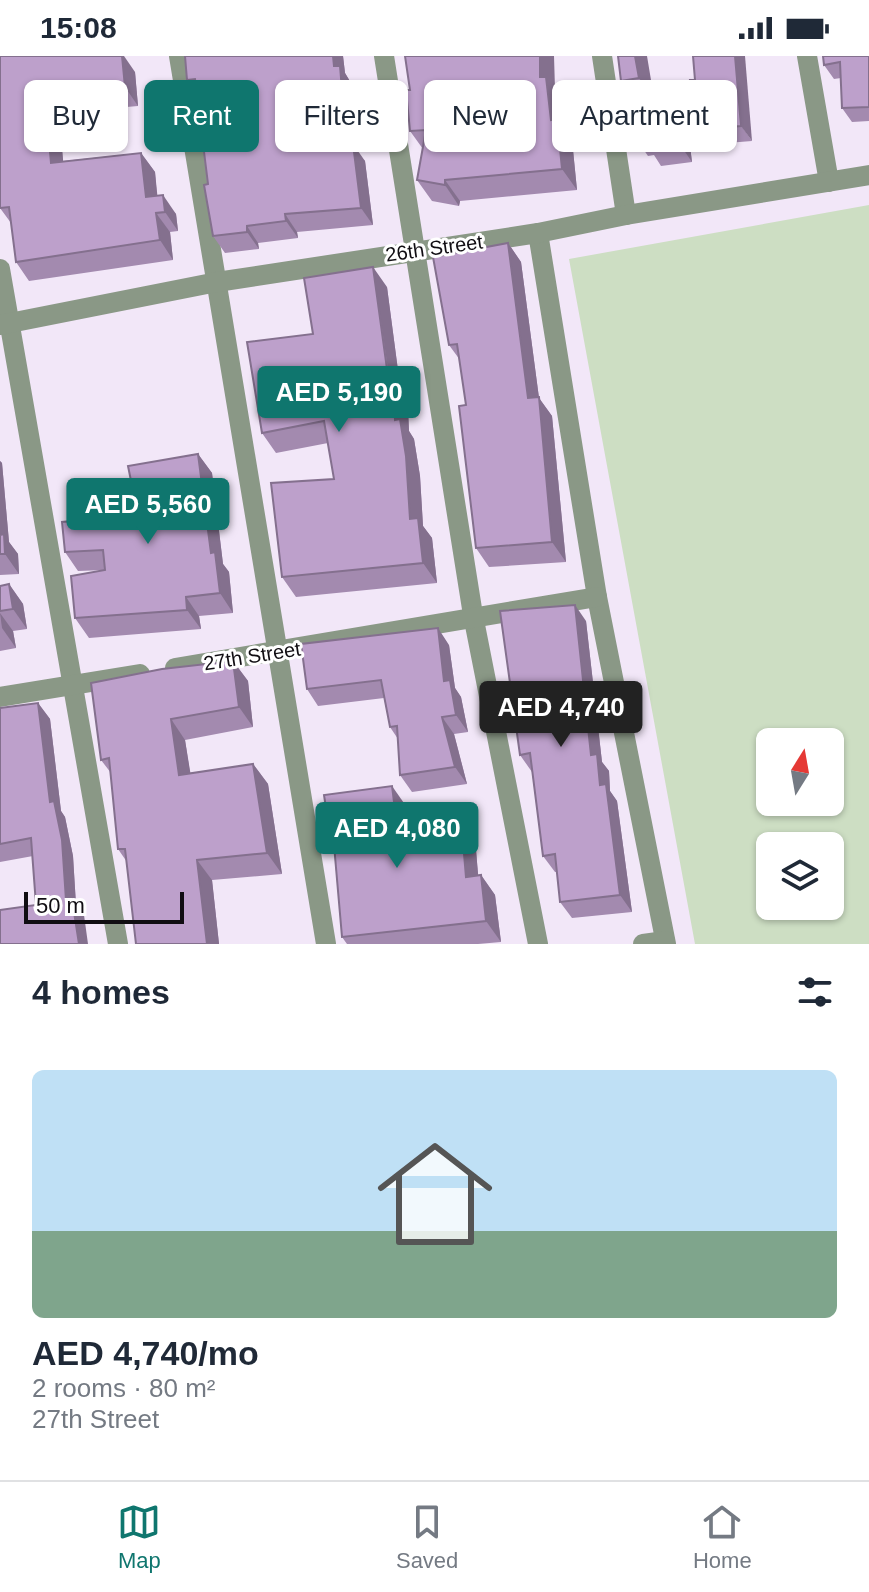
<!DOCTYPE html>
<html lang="en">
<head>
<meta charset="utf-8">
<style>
  body { margin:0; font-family:Helvetica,sans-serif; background:#f6f6f7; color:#1f2937; height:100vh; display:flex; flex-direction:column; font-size:30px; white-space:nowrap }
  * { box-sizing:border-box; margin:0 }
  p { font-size:26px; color:#747a83 }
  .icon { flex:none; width:44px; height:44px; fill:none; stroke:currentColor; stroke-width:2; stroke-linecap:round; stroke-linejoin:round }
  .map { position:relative; height:888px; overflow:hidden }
  .sheet { display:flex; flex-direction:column; background:#fff; flex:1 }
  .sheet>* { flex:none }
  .top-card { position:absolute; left:24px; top:24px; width:822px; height:72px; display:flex; gap:16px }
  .needle { width:52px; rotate:11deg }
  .fabs { position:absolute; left:756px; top:672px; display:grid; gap:16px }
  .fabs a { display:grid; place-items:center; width:88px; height:88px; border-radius:12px; background:#fff; box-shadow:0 2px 6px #0004; font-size:40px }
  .scale { position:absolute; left:24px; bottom:20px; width:160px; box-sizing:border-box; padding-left:8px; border:4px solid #100d12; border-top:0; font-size:22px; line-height:28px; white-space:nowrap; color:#100d12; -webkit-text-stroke:6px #fff; paint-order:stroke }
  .price { position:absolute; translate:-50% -68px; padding:0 18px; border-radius:8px; background:#0f766e; color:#fff; font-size:26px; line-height:52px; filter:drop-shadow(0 2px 4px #0008) }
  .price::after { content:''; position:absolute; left:50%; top:48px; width:24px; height:18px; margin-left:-12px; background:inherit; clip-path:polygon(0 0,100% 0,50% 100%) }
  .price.current { background:#222; color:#fff }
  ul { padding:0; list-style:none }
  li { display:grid; align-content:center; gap:16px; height:424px; padding:0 32px }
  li+li { border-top:2px solid #e0e1e3 }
  li span { display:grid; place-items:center; height:248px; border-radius:12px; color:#555 }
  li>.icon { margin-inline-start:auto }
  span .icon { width:144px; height:144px; fill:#fffc; stroke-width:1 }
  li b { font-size:34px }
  h2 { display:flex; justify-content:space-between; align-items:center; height:96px; padding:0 32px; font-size:34px }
  .pill { padding:0 28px; border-radius:12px; background:#fff; box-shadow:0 2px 6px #0004; font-size:28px; line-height:72px }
  .pill.current { background:#0f766e; color:#fff }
  .status { display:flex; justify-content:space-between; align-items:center; height:56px; padding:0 40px; background:#fff; direction:ltr }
  .status svg { height:22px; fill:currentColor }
  .tabs { display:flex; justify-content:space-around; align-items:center; height:112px; border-top:2px solid #e0e1e3; background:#fff; font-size:22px; color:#747a83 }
  .tabs a { display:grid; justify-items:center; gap:4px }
  .tabs .current { color:#0f766e }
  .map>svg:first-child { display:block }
  .green { fill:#cddec3; fill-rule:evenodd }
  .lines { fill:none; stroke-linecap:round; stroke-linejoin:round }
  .street { stroke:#8a9886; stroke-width:20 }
  .wall { fill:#a38aaf }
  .shaded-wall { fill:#84708e }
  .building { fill:#bda0cb; stroke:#84708e; stroke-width:2 }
  .labels { text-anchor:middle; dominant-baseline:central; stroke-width:6; stroke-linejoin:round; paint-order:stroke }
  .street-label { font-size:20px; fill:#100d12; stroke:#fff }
</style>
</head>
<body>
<div class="status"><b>15:08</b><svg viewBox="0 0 49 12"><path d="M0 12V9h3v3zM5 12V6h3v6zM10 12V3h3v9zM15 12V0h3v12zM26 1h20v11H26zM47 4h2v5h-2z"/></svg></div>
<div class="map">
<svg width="869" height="888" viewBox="0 0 869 888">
  <rect width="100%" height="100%" fill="#f2e7f8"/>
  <path class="green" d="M869 149V888H695L569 203ZM770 686H830V746H770ZM770 790H830V850H770Z"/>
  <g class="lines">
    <g class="street">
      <polyline points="179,0 326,888"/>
      <polyline points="384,0 473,559 538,888"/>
      <polyline points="602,0 626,159"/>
      <polyline points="807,0 829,126"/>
      <polyline points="538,177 597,541 666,888"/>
      <polyline points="0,213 118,888"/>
      <polyline points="0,269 217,226 538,177 626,159 869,119"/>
      <polyline points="175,612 597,541"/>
      <polyline points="0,641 140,618"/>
      <polyline points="643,888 665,885"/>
    </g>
  </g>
  <g class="wall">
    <polygon points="0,0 135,16 138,50 92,54 93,67 60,70 63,105 141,97 155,116 157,140 176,158 178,175 170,176 173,204 29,225 16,206 11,167 0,152"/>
    <polygon points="185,0 343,0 345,17 351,27 354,63 344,64 347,89 365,105 373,169 297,176 298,182 258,187 259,193 225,197 213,180 197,38 187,24"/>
    <polygon points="618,0 653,33 662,45 692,41 695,24 693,0 752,85 690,90 692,106 661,110 654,99 648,100 637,84 630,38 621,25"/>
    <polygon points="869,0 869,65 852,66 842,52 841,22 834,23 824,9"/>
    <polygon points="555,33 561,42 564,73 572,84 577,134 460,145 459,150 432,145 417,124 423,93 410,75 410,34"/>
    <polygon points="508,187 521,206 539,342 552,360 566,506 489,511 476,492 466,349 460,304 449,289"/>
    <polygon points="387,231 399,322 407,333 409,375 414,383 420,420 423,470 432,482 437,527 296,541 282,521 334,423 328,387 276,397 262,377 313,278"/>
    <polygon points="198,398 212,417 223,508 229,516 233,557 199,560 201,573 89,582 75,562 105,514 78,515 65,496 138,459"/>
    <polygon points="0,405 2,407 9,486 18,498 19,518 0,519"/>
    <polygon points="9,528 23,548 27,573 13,575 16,592 0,595 0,530"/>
    <polygon points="586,565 602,706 609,715 610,735 617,745 632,856 572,862 560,846 557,816 555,816 543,800 532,716 520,699"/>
    <polygon points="449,589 455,632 461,641 468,676 454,678 467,728 412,736 400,719 398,683 390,671 384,642 318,650 307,633"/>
    <polygon points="233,605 248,625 253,671 185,684 190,717 253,708 268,728 282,818 212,824 219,888 136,888 127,806 118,793 111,717 101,704"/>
    <polygon points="38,647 50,663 61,755 65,761 73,800 76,849 84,859 36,849 33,800 0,806 0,652"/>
    <polygon points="406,750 410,778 476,794 478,819 481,819 495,839 501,886 478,888 347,888 342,881 333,783 330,778"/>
  </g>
  <g class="shaded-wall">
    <polygon points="122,0 124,0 135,16 138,50 125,31"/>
    <polygon points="333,0 343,0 345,17 351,27 354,63 343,46 334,10"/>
    <polygon points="540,0 554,0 555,33 561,42 564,73 572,84 577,134 562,113 540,21"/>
    <polygon points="635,0 647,0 653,36 653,33 664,48 652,46 653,42 639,22"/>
    <polygon points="735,0 745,0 752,85 741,70"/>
    <polygon points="79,35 92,54 93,67 80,48"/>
    <polygon points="332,47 344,64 349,107 337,90"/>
    <polygon points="46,51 60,70 65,126 51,107"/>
    <polygon points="679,75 690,90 692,106 681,90"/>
    <polygon points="353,88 365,105 373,169 361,152"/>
    <polygon points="141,97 155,116 159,156 146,141"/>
    <polygon points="445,124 460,145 459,150 445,129"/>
    <polygon points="163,139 176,158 178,175 165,156"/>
    <polygon points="156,157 170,176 173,204 160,184"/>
    <polygon points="285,158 297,176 298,182 286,165"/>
    <polygon points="247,170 258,187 259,193 247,176"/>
    <polygon points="508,187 521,206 539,342 552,360 566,506 552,486 528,342"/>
    <polygon points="373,211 387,231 399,322 407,333 409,375 414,383 420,420 423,470 432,482 437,527 423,507 410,463"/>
    <polygon points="198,398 212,417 223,508 229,516 233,557 220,537 211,497"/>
    <polygon points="0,405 2,407 9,486 18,498 19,518 5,498 0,484"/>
    <polygon points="9,528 23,548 27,573 13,553"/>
    <polygon points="186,541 199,560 201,573 187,554"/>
    <polygon points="575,549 586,565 602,706 609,715 610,735 617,745 632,856 620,839 600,729 591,699"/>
    <polygon points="0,557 13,575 16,592 2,572"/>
    <polygon points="438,572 449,589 455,632 461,641 468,676 456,659 444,625"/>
    <polygon points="233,605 248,625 253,671 239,651"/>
    <polygon points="38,647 50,663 61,755 65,761 73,800 76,849 84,859 88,888 79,888 66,844 50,746"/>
    <polygon points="442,661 454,678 467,728 455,711"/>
    <polygon points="171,663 185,684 194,739 179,719"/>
    <polygon points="253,708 268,728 282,818 267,797"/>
    <polygon points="392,730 406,750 413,799 398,778"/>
    <polygon points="462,774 476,794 480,841 466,821"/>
    <polygon points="197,804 212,824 219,888 207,888"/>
    <polygon points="481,819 495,839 501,886 486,865"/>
  </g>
  <g class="building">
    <polygon points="0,0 122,0 125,31 79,35 80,48 46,51 51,107 141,97 146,141 163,139 165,156 156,157 160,184 16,206 9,151 0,152"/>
    <polygon points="185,0 333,0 334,10 340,10 343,46 332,47 337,90 353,88 361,152 285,158 286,165 247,170 247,176 213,180 204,129 208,128 195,23 187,24"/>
    <polygon points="405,0 540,0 540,21 546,21 551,64 557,63 562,113 445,124 445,129 417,124 426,74 410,75 406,34 410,34"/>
    <polygon points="618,0 635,0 639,22 621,25"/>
    <polygon points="693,0 735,0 741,70 679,75 681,90 650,94 649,83 637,84 630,48 631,32 653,33 652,46 692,41 690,24 695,24"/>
    <polygon points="823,0 869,0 869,51 842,52 840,6 824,9"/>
    <polygon points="508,187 528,342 539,341 552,486 476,492 459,350 466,349 457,288 449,289 433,201"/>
    <polygon points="373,211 387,313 393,313 395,364 400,363 406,400 410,463 418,462 423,507 282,521 271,427 334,423 324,365 262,377 247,286 313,278 304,222"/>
    <polygon points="198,398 211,497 215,496 220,537 186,541 187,554 75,562 71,520 105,514 103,494 65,496 62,466 138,459 128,410"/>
    <polygon points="4,478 5,498 0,498 0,479"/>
    <polygon points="9,528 13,553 0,555 0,530"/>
    <polygon points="575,549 591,699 597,698 600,729 606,728 620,839 560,846 555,798 543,800 530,697 520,699 500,555"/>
    <polygon points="438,572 444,625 450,624 456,659 442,661 455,711 400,719 397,670 390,671 381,624 307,633 301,588"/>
    <polygon points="233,605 239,651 171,663 179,719 253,708 267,797 197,804 207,888 136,888 125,793 118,793 109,702 101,704 91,627 162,613"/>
    <polygon points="38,647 50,746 54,745 62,784 66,844 72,843 79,888 0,888 0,854 36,849 31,782 0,788 0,652"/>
    <polygon points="392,730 398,778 462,774 466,821 481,819 486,865 342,881 333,777 330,778 324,739"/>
  </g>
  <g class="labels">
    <g class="street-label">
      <text transform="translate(434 192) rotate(-8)">26th Street</text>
      <text transform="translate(252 600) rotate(-9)">27th Street</text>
    </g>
  </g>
</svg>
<div class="fabs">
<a><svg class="needle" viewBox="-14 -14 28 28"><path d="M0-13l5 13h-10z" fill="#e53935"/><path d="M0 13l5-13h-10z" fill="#747a83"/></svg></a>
<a><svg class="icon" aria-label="layers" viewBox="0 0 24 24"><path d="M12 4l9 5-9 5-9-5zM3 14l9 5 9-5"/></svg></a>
</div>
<div class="scale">50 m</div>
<b class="price" style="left:339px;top:378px">AED 5,190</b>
<b class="price" style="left:148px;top:490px">AED 5,560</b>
<b class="price current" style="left:561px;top:693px">AED 4,740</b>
<b class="price" style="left:397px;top:814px">AED 4,080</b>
<div class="top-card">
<a class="pill">Buy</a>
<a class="pill current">Rent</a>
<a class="pill">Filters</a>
<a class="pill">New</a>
<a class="pill">Apartment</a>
</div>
</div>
<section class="sheet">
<h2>4 homes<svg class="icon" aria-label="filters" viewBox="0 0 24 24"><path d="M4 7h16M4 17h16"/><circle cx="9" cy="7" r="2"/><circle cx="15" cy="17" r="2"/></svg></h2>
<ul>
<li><span style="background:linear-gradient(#bfe0f5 65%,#7fa58c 0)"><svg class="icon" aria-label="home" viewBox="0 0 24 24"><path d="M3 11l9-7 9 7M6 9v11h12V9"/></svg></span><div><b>AED 4,740/mo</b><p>2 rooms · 80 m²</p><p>27th Street</p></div></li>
</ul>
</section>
<nav class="tabs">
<a class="current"><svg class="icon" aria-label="map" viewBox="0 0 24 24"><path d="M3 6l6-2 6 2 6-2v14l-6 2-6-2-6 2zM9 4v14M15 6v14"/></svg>Map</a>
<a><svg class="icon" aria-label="saved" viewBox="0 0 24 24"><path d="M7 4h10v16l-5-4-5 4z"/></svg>Saved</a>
<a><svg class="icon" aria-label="home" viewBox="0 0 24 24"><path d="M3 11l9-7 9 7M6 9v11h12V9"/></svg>Home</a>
</nav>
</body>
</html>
